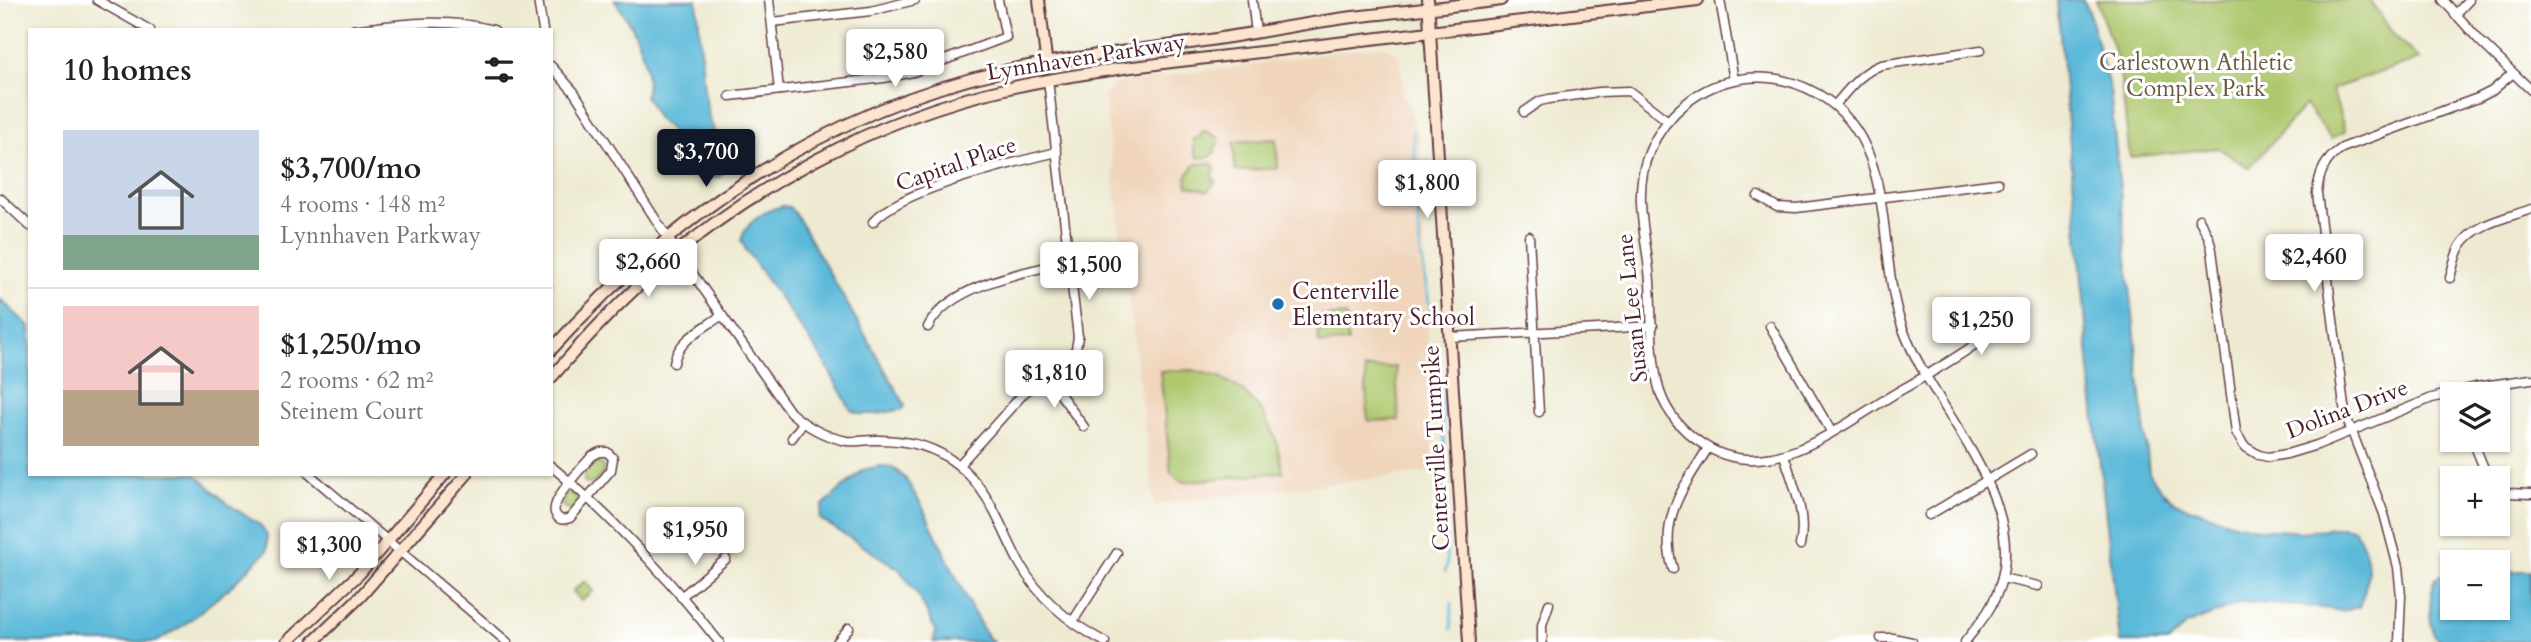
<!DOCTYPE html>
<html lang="en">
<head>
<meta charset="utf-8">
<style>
  body { margin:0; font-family:Cardo,serif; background:#f6f6f6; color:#222; height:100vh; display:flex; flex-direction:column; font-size:26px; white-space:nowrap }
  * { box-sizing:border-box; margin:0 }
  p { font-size:23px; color:#767676 }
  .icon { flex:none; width:38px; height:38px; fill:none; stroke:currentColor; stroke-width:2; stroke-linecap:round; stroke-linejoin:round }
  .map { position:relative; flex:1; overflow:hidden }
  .panel { position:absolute; left:28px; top:28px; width:525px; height:448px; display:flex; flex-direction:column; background:#fff; border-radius:0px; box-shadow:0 2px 5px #0004 }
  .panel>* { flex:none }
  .fabs { position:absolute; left:2440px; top:382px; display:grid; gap:14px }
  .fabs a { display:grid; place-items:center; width:70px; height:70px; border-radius:0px; background:#fff; box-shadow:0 2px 5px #0004; font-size:35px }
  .price { position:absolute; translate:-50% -60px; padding:0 16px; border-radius:7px; background:#fff; color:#222; font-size:23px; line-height:46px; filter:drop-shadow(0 2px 4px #0008) }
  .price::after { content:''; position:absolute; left:50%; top:42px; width:21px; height:16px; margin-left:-10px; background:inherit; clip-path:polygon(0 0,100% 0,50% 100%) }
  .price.current { background:#111827; color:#fff }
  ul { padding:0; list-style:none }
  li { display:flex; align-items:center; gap:21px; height:175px; padding:0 35px }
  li+li { border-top:2px solid #e0e0e0 }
  li span { display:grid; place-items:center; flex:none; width:196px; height:140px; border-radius:0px; color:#555 }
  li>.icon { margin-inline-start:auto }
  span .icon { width:84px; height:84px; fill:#fffc; stroke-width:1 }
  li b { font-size:30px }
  h2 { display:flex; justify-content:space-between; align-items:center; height:84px; padding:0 35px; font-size:30px }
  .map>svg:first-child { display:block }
  .built { fill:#f0d5bc }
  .green { fill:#aec86e; stroke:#7c744c; stroke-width:2 }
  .water { fill:#5bb9d9; stroke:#526c82; stroke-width:2 }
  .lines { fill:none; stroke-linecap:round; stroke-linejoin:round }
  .stream { stroke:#5bb9d9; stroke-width:2.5 }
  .street-casing { stroke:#633d44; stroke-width:11 }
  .secondary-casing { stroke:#633d44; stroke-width:14 }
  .street { stroke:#fff; stroke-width:8 }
  .secondary { stroke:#fce5cf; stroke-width:10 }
  .poi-dot { fill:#1f6fb2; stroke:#fff; stroke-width:2.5 }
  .labels { text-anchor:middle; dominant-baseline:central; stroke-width:6; stroke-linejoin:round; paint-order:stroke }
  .street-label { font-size:23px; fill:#4a1f2b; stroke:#fff }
  .park-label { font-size:23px; fill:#6d5a42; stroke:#fff }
  .poi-label { font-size:23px; fill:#4a1f2b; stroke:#fff; text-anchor:start }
</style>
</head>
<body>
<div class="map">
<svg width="2531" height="642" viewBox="0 0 2531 642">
  <rect width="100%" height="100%" fill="#fff"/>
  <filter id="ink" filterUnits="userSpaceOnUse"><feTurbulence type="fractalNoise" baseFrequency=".0143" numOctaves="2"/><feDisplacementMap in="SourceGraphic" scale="14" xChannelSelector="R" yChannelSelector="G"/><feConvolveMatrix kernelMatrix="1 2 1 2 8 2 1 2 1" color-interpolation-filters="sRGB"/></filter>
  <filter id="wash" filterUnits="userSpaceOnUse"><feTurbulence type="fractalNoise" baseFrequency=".00686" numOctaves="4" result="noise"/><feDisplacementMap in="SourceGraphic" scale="28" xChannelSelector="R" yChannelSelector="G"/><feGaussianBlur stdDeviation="1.57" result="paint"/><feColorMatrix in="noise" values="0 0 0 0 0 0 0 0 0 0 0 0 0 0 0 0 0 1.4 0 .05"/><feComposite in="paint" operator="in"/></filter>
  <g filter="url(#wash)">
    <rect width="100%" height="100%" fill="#eeead1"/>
    <polygon class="built" points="1380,46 1390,49 1401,59 1403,94 1420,136 1433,471 1154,505 1104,96 1115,84"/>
    <g class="green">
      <polygon points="2096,0 2370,0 2393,34 2419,59 2332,89 2345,131 2331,139 2305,105 2249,168 2218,148 2130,157 2119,64"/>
      <polygon points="1205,131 1219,138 1219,144 1215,146 1215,152 1210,157 1198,158 1194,150 1194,139 1200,137 1201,132"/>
      <polygon points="1276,139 1278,168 1235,171 1234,142"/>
      <polygon points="1211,163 1215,167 1212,178 1216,181 1208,191 1188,186 1186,176 1196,164"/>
      <polygon points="1346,315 1348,342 1319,344 1317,317"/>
      <polygon points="1396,367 1399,420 1368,421 1365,369"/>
      <polygon points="1192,370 1220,377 1243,391 1263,413 1276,440 1283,472 1183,482 1171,473 1160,371"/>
      <path d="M597 462 603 465V473L594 483 586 484C580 475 587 464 597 462Z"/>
      <circle cx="569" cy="501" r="8"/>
      <polygon points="585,581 593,591 581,601 573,591"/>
    </g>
    <g class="water">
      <path d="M614 0H697L704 91 709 117 715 133 731 155 732 162 720 176 711 178 703 174 690 159 668 127 659 121 645 95C653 65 632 23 614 0Z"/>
      <path d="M2057 0H2083L2088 9 2110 91 2149 473 2164 493 2175 503 2230 522 2261 529 2302 532 2342 527 2354 529C2373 555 2370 579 2359 607L2342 611 2315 607 2243 602 2186 625 2169 642H2120L2092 392Z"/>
      <path d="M783 206 789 207 797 216 905 405 903 409 877 414H861L851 410 822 358 746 250 741 240C746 222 765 210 783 206Z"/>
      <polygon points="0,299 30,327 30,474 195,474 228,504 260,525 267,535 267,551 228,589 184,625 156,642 0,642"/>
      <polygon points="880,466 892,467 905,478 922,506 971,608 988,638 993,642 933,642 936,631 918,595 899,569 820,519 823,505 863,470"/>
      <path d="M2452 571V607H2497V571H2531V642H2443L2434 635C2428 617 2429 595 2436 578Z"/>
    </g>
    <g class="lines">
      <g class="stream">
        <polyline points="1413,131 1420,248 1431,314"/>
        <polyline points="1438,361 1445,447 1442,470 1447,564 1445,572"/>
        <polyline points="1451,629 1452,603"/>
      </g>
    </g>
  </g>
  <g filter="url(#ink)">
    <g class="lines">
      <g class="street-casing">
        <g id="street">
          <polyline points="97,0 150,30"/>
          <polyline points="538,0 543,30"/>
          <polyline points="769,0 779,90"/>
          <polyline points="1252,0 1256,33"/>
          <polyline points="1720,0 1734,80"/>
          <polyline points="2443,0 2480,41 2531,90"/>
          <polyline points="2455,15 2469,0"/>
          <polyline points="772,22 871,11 915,0"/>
          <path d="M352 30C400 24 446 17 494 30"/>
          <path d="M551 66 574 92 667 237 790 412C807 427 825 437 847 441 855 442 864 440 873 440 904 439 934 445 958 465 990 490 1001 529 1020 564 1039 598 1071 624 1105 642"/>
          <polyline points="730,96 884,78 913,72 1006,37 998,0"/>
          <path d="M1835 105C1849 89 1860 73 1881 65L1981 50"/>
          <polyline points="1524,112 1540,101 1549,99 1599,92 1629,91 1668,121"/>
          <polyline points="1758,196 1777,207 1796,208 1998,183"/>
          <polyline points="0,198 30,226"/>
          <polyline points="2199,219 2209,238 2212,250 2236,432 2244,446 2259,455 2268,457 2287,454 2317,445 2432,398 2476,387 2531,379"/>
          <path d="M873 222C898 190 1015 162 1057 152"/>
          <polyline points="1529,236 1539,412"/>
          <path d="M2450 278C2453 267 2455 254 2461 245 2475 223 2508 218 2531 209"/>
          <polyline points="1770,326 1831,431"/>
          <path d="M928 327C948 285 1028 271 1069 262"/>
          <polyline points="1450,337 1653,326"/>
          <path d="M674 363C677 340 705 328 722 315"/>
          <polyline points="1047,376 1084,427"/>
          <polyline points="792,438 803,423"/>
          <polyline points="2472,439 2488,478"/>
          <path d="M600 452H607L613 458 611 470 570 518C564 520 560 521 556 515 547 502 583 467 592 456Z"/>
          <path d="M1784 455C1793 484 1807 514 1800 545"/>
          <polyline points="959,465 1024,393 1066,363 1076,349 1078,337 1048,80"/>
          <path d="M551 466C613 517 669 579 719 642"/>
          <polyline points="309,474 507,642"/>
          <polyline points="2497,487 2508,493 2531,494"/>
          <polyline points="1929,515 2031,454"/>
          <path d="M1673 569C1658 519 1683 488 1708 448"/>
          <polyline points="2002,578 2038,586"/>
          <polyline points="681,597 726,559"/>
          <polyline points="1073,621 1117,553"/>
          <polyline points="1881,638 1893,638 1912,642"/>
          <polyline points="837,642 849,628"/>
          <polyline points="1542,642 1542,625 1549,604"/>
          <path d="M1965 642C1974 630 1984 619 1991 606 2044 511 1934 414 1903 329 1874 252 1901 142 1818 94 1794 80 1767 75 1740 79 1700 85 1666 114 1650 150 1631 193 1647 236 1650 281 1652 316 1650 358 1660 392 1667 413 1683 431 1701 443 1767 489 1840 426 1896 393 1920 379 2000 334 2011 313"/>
          <path d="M2399 642 2401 596 2398 567 2384 514 2345 414 2317 193C2319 173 2325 159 2342 148L2478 98 2492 91 2513 73"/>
        </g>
      </g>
      <g class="secondary-casing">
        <g id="secondary">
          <polyline points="1039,0 1047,67"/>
          <polyline points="1428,0 1469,642"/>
          <path d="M551 350C670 217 827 109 1004 71 1068 57 1132 51 1197 42 1244 35 1291 26 1338 19 1392 12 1447 7 1501 0"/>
          <path d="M551 378C581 343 612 309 647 278 747 188 876 117 1009 88 1100 68 1194 60 1287 49 1424 33 1561 16 1698 0"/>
          <polyline points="287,642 360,573 445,474"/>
          <polyline points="313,642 360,597 467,474"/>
        </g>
      </g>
      <use href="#street" class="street"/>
      <use href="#secondary" class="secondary"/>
    </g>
  </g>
  <circle class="poi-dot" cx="1278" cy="304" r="7"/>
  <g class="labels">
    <g class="street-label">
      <text transform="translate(1086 57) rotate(-9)">Lynnhaven Parkway</text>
      <text transform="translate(956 164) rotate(-19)">Capital Place</text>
      <text transform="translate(1632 308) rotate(-96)">Susan Lee Lane</text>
      <text transform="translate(2347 409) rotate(-21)">Dolina Drive</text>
      <text transform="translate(1436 448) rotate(-93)">Centerville Turnpike</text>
    </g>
    <g class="park-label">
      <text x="2196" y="62">Carlestown Athletic<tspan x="2196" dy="26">Complex Park</tspan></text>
    </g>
    <g class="poi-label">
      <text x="1292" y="291">Centerville<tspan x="1292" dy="26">Elementary School</tspan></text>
    </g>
  </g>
</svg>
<div class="fabs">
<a><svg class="icon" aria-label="layers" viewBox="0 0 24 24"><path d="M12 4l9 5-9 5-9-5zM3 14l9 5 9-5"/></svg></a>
<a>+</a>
<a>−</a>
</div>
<b class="price" style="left:895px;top:89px">$2,580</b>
<b class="price current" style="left:706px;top:189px">$3,700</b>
<b class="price" style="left:1427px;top:220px">$1,800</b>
<b class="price" style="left:2314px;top:294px">$2,460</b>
<b class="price" style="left:648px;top:299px">$2,660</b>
<b class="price" style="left:1089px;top:302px">$1,500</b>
<b class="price" style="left:1981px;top:357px">$1,250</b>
<b class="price" style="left:1054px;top:410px">$1,810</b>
<b class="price" style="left:695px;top:567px">$1,950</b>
<b class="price" style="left:329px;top:582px">$1,300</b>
<section class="panel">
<h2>10 homes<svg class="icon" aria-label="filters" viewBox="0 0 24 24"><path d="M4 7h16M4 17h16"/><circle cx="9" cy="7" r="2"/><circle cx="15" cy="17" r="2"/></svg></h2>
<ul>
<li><span style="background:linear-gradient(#c9d6e8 75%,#7fa58c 0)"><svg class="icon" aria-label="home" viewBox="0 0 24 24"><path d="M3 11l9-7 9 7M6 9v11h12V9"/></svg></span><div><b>$3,700/mo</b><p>4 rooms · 148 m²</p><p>Lynnhaven Parkway</p></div></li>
<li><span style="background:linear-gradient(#f6c9c9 60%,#b9a48a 0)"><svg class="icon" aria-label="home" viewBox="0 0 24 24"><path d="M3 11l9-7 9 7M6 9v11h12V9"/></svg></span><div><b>$1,250/mo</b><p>2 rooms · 62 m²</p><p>Steinem Court</p></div></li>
</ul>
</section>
</div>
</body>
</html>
